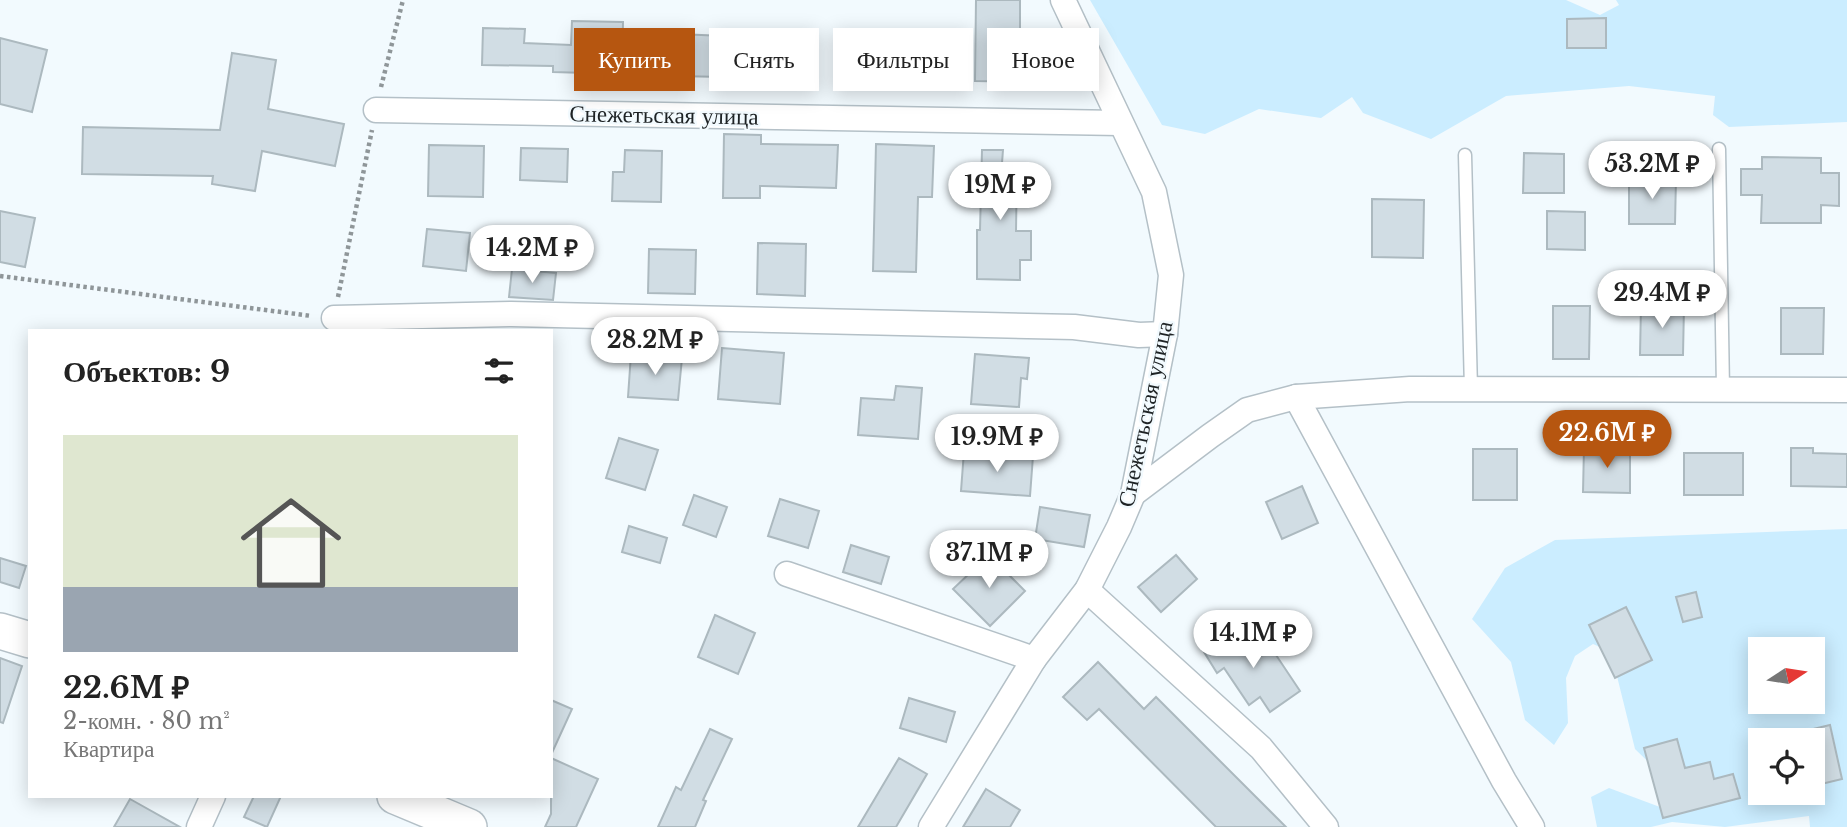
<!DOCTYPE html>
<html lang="ru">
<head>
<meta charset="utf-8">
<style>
  body { margin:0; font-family:"Libre Baskerville",serif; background:#f6f6f6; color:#222; height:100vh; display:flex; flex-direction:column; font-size:26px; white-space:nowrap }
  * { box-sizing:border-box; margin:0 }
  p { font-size:23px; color:#767676 }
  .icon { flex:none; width:38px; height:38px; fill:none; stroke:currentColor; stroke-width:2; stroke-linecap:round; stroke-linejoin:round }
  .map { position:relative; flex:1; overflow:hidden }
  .drawer { position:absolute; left:28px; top:329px; width:525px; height:469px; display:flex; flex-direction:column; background:#fff; border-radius:0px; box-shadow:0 4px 18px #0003 }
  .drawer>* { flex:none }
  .hud { position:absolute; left:574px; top:28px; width:665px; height:63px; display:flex; gap:14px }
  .needle { width:46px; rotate:78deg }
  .controls { position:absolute; left:1748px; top:637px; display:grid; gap:14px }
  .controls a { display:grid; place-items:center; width:77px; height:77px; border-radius:0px; background:#fff; box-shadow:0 4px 18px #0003; font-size:35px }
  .price { position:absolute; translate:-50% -60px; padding:0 16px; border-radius:24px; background:#fff; color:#222; font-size:23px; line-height:46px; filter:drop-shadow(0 2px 4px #0008) }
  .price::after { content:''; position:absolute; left:50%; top:42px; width:21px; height:16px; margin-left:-10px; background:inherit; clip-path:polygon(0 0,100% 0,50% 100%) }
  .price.selected { background:#b65610; color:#fff }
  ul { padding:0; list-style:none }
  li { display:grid; align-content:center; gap:14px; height:371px; padding:0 35px }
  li+li { border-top:2px solid #e0e0e0 }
  li span { display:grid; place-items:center; height:217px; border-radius:0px; color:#555 }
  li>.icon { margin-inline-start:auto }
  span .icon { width:126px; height:126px; fill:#fffc; stroke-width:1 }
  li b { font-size:30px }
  h2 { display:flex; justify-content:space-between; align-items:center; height:84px; padding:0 35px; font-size:30px }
  .pill { padding:0 24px; border-radius:0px; background:#fff; box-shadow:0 4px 18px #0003; font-size:24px; line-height:63px }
  .pill.selected { background:#b65610; color:#fff }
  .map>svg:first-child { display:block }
  .green { fill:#cbedff; fill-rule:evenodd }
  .building { fill:#d1dde4; stroke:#acb9bf; stroke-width:2 }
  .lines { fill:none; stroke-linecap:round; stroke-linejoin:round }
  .lane-casing { stroke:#b4c0c7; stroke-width:15 }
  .street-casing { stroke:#b4c0c7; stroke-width:27 }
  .secondary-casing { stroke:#b4c0c7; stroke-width:38 }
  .path { stroke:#8f9699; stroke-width:4.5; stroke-dasharray:3.5 3.5; stroke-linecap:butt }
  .lane { stroke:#fff; stroke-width:12 }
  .street { stroke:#fff; stroke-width:24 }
  .secondary { stroke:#fff; stroke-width:35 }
  .labels { text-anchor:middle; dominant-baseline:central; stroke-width:5; stroke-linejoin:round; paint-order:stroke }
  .street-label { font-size:23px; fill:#1e2325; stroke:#f2fafe }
</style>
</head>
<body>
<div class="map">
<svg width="1847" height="827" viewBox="0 0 1847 827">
  <rect width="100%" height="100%" fill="#f2fafe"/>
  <g class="green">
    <polygon points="1090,0 1566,0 1600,15 1619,5 1616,0 1847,0 1847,122 1729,127 1713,115 1715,96 1629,86 1506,96 1431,139 1363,113 1352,97 1321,118 1259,109 1205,134 1162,125"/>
    <path d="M1847 529V827H1810L1809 816 1725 827 1672 822 1651 827H1597L1591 797 1609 788 1668 810 1667 780 1635 749 1611 652 1593 644 1575 656 1566 678 1568 723 1554 745 1525 720 1511 662 1472 619 1505 568 1555 540ZM1760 649H1813V702H1760ZM1760 740H1813V793H1760Z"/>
  </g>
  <g class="building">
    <polygon points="976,0 1020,0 1020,31 1032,31 1031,82 975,81"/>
    <polygon points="1606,18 1606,48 1567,48 1567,19"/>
    <polygon points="572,21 623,22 622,74 553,72 553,66 482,65 483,28 525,29 524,43 571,45"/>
    <polygon points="678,34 724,36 723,77 677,76"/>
    <polygon points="884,37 923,38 922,81 883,80"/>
    <polygon points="0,38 47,50 32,112 0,104"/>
    <polygon points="768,38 815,40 814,87 767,86"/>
    <polygon points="232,53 276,60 268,109 344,124 335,166 262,151 255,191 212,184 213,176 82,174 83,127 220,130"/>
    <polygon points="724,134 761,135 761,144 838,145 836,188 760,186 760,198 723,198"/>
    <polygon points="876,144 934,146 932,197 918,197 916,272 873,271"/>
    <polygon points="429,145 484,146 483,197 428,196"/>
    <polygon points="521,148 568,149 567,182 520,180"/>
    <polygon points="625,150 662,151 661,202 612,201 613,172 624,172"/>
    <polygon points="982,150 1003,150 1002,163 1017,163 1016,231 1031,231 1031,260 1020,260 1020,280 977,279 977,230 980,230"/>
    <polygon points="1524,153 1564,154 1564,193 1523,193"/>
    <polygon points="1762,157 1821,158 1821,173 1839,173 1839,206 1821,205 1821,223 1761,223 1762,195 1741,195 1741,169 1762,169"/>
    <polygon points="1629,178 1676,178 1675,224 1629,224"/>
    <polygon points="1372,199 1424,200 1423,258 1372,257"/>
    <polygon points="0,211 35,218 25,267 0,262"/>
    <polygon points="1547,211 1585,212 1585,250 1547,249"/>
    <polygon points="427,229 470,233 466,271 423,266"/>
    <polygon points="758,243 806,244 805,296 757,294"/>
    <polygon points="649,249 696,250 695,294 648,293"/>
    <polygon points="512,269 556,273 553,300 509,297"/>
    <polygon points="1641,305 1684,306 1683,355 1640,355"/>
    <polygon points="1553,306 1590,306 1589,359 1553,359"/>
    <polygon points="1781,308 1824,308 1823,354 1781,354"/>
    <polygon points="722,348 784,353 780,404 718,399"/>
    <polygon points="631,354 682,358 678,400 628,397"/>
    <polygon points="975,354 1029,358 1027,379 1021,378 1019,407 971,404"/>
    <polygon points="896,386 922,388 918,439 858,435 861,398 894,400"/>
    <polygon points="619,438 658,450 645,490 606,478"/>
    <polygon points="1584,447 1630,447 1630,493 1583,492"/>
    <polygon points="1791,448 1813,448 1813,453 1847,454 1847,487 1791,486"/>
    <rect x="1473" y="449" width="44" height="51"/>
    <polygon points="964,451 1033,456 1030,496 961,491"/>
    <rect x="1684" y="453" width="59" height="42"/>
    <polygon points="1302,486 1318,523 1282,539 1266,502"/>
    <polygon points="694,495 727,507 716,537 683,525"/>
    <polygon points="780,499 819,511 808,548 768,536"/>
    <polygon points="1040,507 1090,515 1084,547 1035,539"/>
    <polygon points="629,526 667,538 660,563 622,552"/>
    <polygon points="851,545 889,557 881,584 843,572"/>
    <polygon points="989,555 1025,591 990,626 953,589"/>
    <polygon points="1176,555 1197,579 1161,612 1138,587"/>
    <polygon points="0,558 26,566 19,588 0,582"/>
    <polygon points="1696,592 1702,617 1683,622 1676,597"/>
    <polygon points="1626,607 1652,660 1615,678 1589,625"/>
    <polygon points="715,615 755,633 738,674 698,657"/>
    <polygon points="1242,627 1261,656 1272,649 1300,691 1270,712 1260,697 1249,705 1224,668 1217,673 1204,652"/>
    <polygon points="0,658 22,666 3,723 0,722"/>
    <polygon points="1098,662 1144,709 1156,697 1286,827 1216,827 1099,709 1087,720 1063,697"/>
    <polygon points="909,698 955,712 946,742 900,728"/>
    <polygon points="551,700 572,709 551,755"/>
    <polygon points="1830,725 1842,779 1813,786 1813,729"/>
    <polygon points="710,729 732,739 703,800 706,801 695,827 658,827 676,787 681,790"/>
    <polygon points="1677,739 1685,768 1710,762 1714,779 1733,774 1740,798 1663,818 1644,748"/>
    <polygon points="551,758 598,779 576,827 545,827 551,814"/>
    <polygon points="899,758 927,774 896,827 858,827"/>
    <polygon points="986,789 1020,810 1010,827 963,827"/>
    <polygon points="254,796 281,796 267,827 244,817"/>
    <polygon points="130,799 180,827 114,827"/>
  </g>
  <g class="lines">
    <g class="lane-casing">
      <g id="lane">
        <polyline points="1719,149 1723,389"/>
        <polyline points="1465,155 1471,389"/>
      </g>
    </g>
    <g class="street-casing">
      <g id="street">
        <polyline points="376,110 1120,123"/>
        <polyline points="334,318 511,314 1074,327 1139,335 1165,334"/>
        <polyline points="1296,397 1504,781 1532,827"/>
        <polyline points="1133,494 1210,436 1247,410 1296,397 1410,389 1847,390"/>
        <polyline points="787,574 1034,659"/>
        <polyline points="1087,590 1261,748 1326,827"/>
        <polyline points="199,827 213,796"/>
        <polyline points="931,827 1034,659 1087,590 1119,527 1133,494 1165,334 1171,275 1154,192 1063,0"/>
      </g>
    </g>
    <g class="secondary-casing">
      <g id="secondary">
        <polyline points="0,631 30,640"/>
        <polyline points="395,796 469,827"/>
      </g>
    </g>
    <g class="path">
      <polyline points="381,87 403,0"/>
      <polyline points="0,276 312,316"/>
      <polyline points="338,297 372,130"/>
    </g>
    <use href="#lane" class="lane"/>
    <use href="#street" class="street"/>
    <use href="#secondary" class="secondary"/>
  </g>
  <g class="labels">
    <g class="street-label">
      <text transform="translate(664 115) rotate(1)">Снежетьская улица</text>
      <text transform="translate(1145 414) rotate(-78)">Снежетьская улица</text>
    </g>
  </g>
</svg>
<div class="controls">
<a><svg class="needle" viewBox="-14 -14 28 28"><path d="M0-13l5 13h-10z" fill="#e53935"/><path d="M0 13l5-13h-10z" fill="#767676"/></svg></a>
<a><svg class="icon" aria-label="locate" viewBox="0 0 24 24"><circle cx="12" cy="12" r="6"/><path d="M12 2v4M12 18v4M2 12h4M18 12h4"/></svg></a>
</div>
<b class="price" style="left:1652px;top:201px">53.2M ₽</b>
<b class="price" style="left:1000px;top:222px">19M ₽</b>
<b class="price" style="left:532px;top:285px">14.2M ₽</b>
<b class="price" style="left:1662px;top:330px">29.4M ₽</b>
<b class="price" style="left:655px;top:377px">28.2M ₽</b>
<b class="price selected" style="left:1607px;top:470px">22.6M ₽</b>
<b class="price" style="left:997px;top:474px">19.9M ₽</b>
<b class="price" style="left:989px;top:590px">37.1M ₽</b>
<b class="price" style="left:1253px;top:670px">14.1M ₽</b>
<div class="hud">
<a class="pill selected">Купить</a>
<a class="pill">Снять</a>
<a class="pill">Фильтры</a>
<a class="pill">Новое</a>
</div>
<section class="drawer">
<h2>Объектов: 9<svg class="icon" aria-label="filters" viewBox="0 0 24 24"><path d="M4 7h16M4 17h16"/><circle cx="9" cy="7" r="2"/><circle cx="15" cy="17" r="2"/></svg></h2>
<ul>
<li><span style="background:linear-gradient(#dfe7d0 70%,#9aa5b1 0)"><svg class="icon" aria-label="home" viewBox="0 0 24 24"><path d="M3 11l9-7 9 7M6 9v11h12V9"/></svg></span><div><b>22.6M ₽</b><p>2-комн. · 80 m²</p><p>Квартира</p></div></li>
</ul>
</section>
</div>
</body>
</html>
